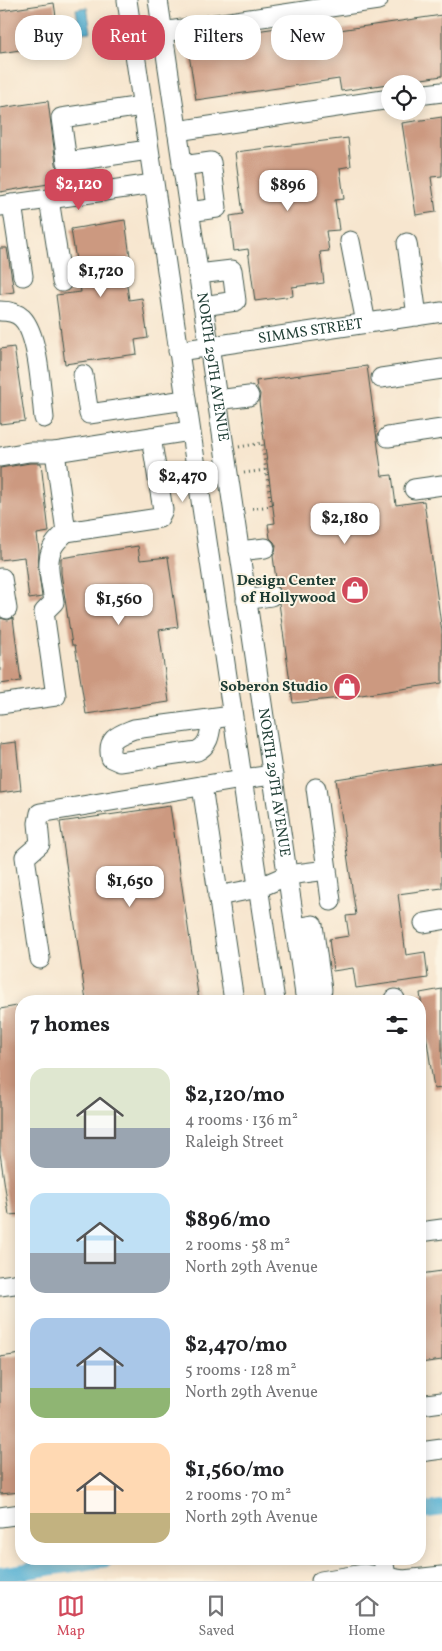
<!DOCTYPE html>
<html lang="en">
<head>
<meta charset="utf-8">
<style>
  body { margin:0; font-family:Vollkorn,serif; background:#f6f6f6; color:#202124; height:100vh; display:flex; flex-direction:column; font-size:19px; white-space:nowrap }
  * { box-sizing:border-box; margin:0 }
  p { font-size:16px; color:#757577 }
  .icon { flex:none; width:28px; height:28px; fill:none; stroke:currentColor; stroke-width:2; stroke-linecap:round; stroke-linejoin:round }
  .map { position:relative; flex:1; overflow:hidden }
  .drawer { position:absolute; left:15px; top:995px; width:411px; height:570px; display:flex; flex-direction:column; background:#fff; border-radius:20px; box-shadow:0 2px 12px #0003 }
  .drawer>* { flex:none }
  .guide { position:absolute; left:15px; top:15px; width:412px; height:45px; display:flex; gap:10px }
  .tools { position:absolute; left:381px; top:75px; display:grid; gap:10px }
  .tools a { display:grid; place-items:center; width:45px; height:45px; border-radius:50%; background:#fff; box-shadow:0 2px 12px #0003; font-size:25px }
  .price { position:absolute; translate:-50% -42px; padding:0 11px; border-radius:10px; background:#fff; color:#222; font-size:16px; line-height:32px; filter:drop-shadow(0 1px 2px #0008) }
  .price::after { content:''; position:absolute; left:50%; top:30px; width:15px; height:11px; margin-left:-8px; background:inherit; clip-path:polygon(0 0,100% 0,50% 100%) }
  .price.active { background:#d1495b; color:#fff }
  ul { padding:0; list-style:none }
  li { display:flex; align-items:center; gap:15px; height:125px; padding:0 15px }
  li span { display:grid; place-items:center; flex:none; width:140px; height:100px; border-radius:15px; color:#555 }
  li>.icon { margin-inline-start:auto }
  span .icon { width:60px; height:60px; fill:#fffc; stroke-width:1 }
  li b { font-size:21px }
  h2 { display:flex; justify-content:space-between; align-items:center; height:60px; padding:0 15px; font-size:21px }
  .chip { padding:0 18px; border-radius:20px; background:#fff; box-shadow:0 2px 12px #0003; font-size:18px; line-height:45px }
  .chip.active { background:#d1495b; color:#fff }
  .tab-bar { display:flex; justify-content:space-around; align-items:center; height:70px; border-top:1px solid #e0e0e0; background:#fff; font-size:14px; color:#757577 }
  .tab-bar a { display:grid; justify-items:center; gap:2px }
  .tab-bar .active { color:#d1495b }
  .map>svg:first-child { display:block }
  .water { fill:#55b0d3; stroke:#3a7684 }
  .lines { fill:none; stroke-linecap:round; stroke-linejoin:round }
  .canal { stroke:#55b0d3; stroke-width:16 }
  .building { fill:#cc9980 }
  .minor-casing { stroke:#3f564b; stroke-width:21 }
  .path { stroke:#3f564b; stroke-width:3; stroke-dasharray:1 4; stroke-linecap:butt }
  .minor { stroke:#fff; stroke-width:19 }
  .labels { text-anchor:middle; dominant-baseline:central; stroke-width:4; stroke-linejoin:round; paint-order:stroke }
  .street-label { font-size:15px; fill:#1f3d34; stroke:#fcf5e5 }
  .poi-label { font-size:15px; font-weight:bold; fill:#1f3d34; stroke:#fcf5e5; text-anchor:end }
</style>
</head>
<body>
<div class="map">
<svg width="442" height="1581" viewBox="0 0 442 1581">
  <rect width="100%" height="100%" fill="#fcf5e5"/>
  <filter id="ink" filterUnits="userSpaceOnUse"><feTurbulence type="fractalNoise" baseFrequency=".02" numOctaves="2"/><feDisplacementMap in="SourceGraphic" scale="10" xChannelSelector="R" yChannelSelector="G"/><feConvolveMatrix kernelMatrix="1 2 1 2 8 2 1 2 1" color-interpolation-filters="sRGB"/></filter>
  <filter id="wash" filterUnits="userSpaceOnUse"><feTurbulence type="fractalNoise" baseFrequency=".0096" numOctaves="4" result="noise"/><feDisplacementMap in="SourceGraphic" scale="20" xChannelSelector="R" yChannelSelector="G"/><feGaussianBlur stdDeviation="1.12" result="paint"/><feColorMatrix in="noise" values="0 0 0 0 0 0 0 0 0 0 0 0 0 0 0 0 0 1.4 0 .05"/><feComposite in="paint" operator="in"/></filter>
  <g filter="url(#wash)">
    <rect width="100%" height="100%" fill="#f7e6cf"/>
    <polygon class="water" points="87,7 91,32 80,33 76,9"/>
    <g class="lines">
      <g class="canal">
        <polyline points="420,1511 442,1508"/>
        <polyline points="0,1575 106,1559"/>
      </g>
    </g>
    <g id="blocks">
      <g class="building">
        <polygon points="54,3 60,44 0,53 0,11"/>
        <polygon points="442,15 442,76 341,91 339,79 196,100 187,41 318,22 319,33"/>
        <polygon points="48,101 56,164 60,182 0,192 0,108"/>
        <polygon points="442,117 442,176 431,177 436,212 416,215 402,123"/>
        <polygon points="348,138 351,166 340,168 344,199 335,200 339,230 326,231 329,251 320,252 324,283 292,287 293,296 255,301 248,249 234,251 230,216 243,214 235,152"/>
        <polygon points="125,220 132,271 125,272 129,300 142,298 148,338 135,340 137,354 65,364 56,295 81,292 71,229"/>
        <polygon points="0,248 7,248 14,292 0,294"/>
        <polygon points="14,347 25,421 0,424 0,349"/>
        <polygon points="367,366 382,476 392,475 396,505 424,501 442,632 442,683 341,698 293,703 279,603 282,595 280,589 277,587 273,556 275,552 276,546 274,542 270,538 268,524 275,523 259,402 260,394 257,388 256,381"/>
        <polygon points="30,463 41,463 49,532 37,534 39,551 38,568 42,597 29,599 24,557 0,560 0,468"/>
        <polygon points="138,546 140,560 168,557 178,627 159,630 169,702 86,714 75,645 72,645 61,573 61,558"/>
        <polygon points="0,618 8,620 13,618 21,681 0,684"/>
        <polygon points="16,742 21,790 0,793 0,744"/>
        <polygon points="442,763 442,888 398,894 406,955 425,952 428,978 356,988 353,968 333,971 329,939 349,936 346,916 356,915 336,779"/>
        <polygon points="170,806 199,1001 86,1001 60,822"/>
        <polygon points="442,989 442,1088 434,1089 420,993"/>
        <polygon points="17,1006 21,1035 21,1214 9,1215 0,1153 0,1009"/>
        <polygon points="442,1271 442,1360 420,1363 420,1274"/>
        <polygon points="21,1354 21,1492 0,1494 0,1357"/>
      </g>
    </g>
  </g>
  <g filter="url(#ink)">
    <use href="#blocks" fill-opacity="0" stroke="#3f564b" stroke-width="1"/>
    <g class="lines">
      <g class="minor-casing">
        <g id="minor">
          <polyline points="127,0 275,1001"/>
          <path id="s1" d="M158 0 306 1001"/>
          <polyline points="162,32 378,0"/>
          <polyline points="418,95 442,92"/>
          <polyline points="142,106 61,118 67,162 148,150"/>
          <polyline points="177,131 390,99"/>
          <polyline points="182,166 211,162 217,208 189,212"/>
          <polyline points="49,199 62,282"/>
          <polyline points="12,204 23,276"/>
          <polyline points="0,206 153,184"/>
          <polyline points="350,241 366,323"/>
          <polyline points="407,243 417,316"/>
          <polyline points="198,274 232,270 236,301 203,306"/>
          <path d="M0 311C8 311 16 312 22 318 39 335 41 393 44 418"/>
          <path id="s2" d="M178 351 442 312"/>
          <polyline points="83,375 89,414 185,400"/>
          <polyline points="381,378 442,369"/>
          <polyline points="217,400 249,396"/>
          <polyline points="388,437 442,429"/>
          <polyline points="0,457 29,452 55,452 190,431"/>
          <polyline points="414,489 442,485"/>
          <polyline points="66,532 159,518 163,510 151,437"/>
          <polyline points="239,551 265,548"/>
          <polyline points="0,578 2,578 7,609"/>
          <polyline points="246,600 271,596"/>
          <path d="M0 704 56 696 44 612 54 602C52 585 44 563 53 547 56 541 62 536 66 532L55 452"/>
          <path d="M212 719C210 732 210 745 197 751L120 762 111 758C106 738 119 735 134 729L232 716"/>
          <polyline points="202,786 234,1001"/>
          <polyline points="327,870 331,901"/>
          <polyline points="218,896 258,888 288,875 327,870 316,788"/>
          <polyline points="424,923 442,920"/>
          <polyline points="295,928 313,925 322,990 305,993"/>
          <polyline points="40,959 25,857 40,844 38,823 40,813 242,779 273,775"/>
          <polyline points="395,999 395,1001"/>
          <polyline points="420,1232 442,1229"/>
          <polyline points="0,1286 21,1283"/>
          <polyline points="420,1405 442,1402"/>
          <polyline points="420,1452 442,1449"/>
          <polyline points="0,1517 21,1514"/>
          <polyline points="383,1559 387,1581"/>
          <polyline points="321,1581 364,1574 403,1580 442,1576"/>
        </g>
      </g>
      <g class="path">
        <polyline points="239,447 262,443 271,506 249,509"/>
        <polyline points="244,473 266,470"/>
      </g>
      <use href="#minor" class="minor"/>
    </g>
  </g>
  <defs>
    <g id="shop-disc" transform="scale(1.4375)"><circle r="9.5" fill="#d1495b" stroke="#fcf5e5"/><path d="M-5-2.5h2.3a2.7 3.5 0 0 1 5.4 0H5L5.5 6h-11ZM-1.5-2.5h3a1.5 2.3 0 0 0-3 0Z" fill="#fff"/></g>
  </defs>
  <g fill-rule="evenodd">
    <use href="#shop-disc" x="355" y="590"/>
    <use href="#shop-disc" x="347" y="687"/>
  </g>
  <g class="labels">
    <g class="street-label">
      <text stroke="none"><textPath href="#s2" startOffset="134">SIMMS STREET</textPath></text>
      <text stroke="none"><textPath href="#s1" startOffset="371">NORTH 29TH AVENUE</textPath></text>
      <text stroke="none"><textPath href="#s1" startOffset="791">NORTH 29TH AVENUE</textPath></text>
    </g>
    <g class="poi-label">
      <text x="336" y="581">Design Center<tspan x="336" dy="17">of Hollywood</tspan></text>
      <text x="328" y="687">Soberon Studio</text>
    </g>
  </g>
</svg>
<div class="tools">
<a><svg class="icon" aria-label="locate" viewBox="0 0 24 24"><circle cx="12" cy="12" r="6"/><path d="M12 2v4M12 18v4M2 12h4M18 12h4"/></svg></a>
</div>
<b class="price active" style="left:79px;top:211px">$2,120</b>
<b class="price" style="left:288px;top:212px">$896</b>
<b class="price" style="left:101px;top:298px">$1,720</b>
<b class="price" style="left:183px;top:503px">$2,470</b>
<b class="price" style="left:345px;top:545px">$2,180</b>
<b class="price" style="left:119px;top:626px">$1,560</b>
<b class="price" style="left:130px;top:908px">$1,650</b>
<div class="guide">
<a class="chip">Buy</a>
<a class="chip active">Rent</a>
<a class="chip">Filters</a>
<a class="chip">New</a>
</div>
<section class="drawer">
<h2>7 homes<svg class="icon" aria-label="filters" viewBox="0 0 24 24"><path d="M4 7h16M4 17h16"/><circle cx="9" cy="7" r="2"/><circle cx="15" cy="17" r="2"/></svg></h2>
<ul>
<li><span style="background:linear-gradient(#dfe7d0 60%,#9aa5b1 0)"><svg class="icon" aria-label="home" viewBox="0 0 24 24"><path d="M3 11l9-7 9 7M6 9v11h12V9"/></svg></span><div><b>$2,120/mo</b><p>4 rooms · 136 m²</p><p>Raleigh Street</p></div></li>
<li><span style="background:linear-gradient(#bfe0f5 60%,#9aa5b1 0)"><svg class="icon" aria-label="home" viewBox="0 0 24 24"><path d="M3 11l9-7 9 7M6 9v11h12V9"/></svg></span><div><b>$896/mo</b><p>2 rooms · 58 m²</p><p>North 29th Avenue</p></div></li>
<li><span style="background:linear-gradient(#a9c7e8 70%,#8fb573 0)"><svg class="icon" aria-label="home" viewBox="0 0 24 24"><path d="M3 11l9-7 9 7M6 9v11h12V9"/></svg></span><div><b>$2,470/mo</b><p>5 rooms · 128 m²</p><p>North 29th Avenue</p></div></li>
<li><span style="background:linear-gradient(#ffd9b3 70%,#c2b280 0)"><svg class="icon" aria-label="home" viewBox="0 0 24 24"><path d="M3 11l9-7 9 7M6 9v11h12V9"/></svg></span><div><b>$1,560/mo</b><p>2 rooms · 70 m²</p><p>North 29th Avenue</p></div></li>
</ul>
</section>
</div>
<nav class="tab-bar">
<a class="active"><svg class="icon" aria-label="map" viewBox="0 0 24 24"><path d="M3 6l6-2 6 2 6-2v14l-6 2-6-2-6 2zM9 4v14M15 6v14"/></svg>Map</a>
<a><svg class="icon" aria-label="saved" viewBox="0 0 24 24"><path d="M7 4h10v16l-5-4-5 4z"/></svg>Saved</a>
<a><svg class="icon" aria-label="home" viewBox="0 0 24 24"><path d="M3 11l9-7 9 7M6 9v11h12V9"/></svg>Home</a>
</nav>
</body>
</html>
